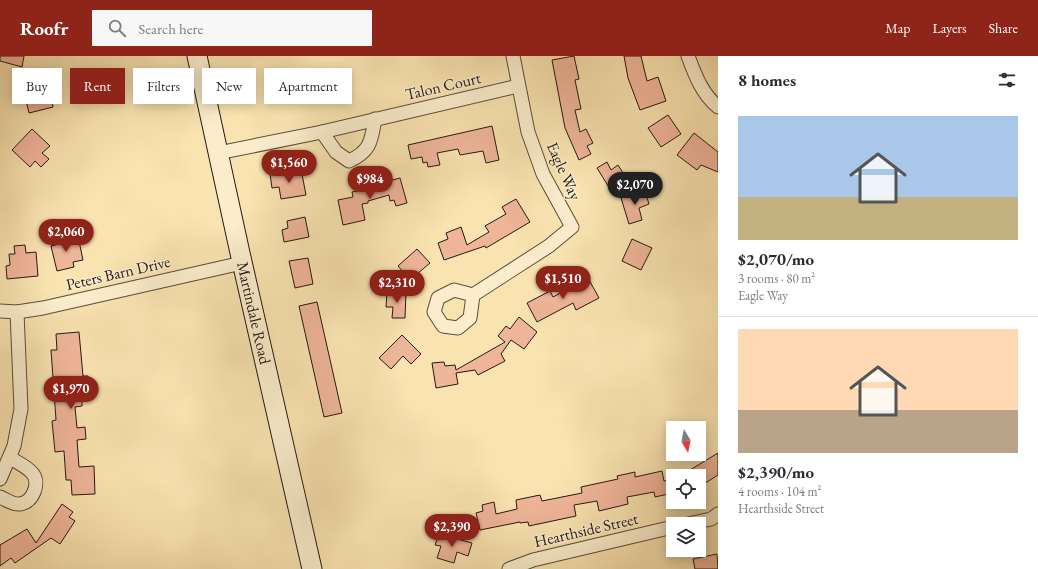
<!DOCTYPE html>
<html lang="en">
<head>
<meta charset="utf-8">
<style>
  body { margin:0; font-family:"EB Garamond",serif; background:#f7f7f7; color:#2b2b33; height:100vh; display:flex; flex-direction:column; font-size:15px; white-space:nowrap }
  * { box-sizing:border-box; margin:0 }
  p { font-size:13px; color:#7c7c81 }
  .icon { flex:none; width:22px; height:22px; fill:none; stroke:currentColor; stroke-width:2; stroke-linecap:round; stroke-linejoin:round }
  .map { position:relative; flex:1; overflow:hidden }
  .sheet { display:flex; flex-direction:column; background:#fff; width:320px }
  .sheet>* { flex:none }
  .top-card { position:absolute; left:12px; top:12px; width:380px; height:36px; display:flex; gap:8px }
  .needle { width:26px; rotate:170deg }
  .fabs { position:absolute; left:666px; top:365px; display:grid; gap:8px }
  .fabs a { display:grid; place-items:center; width:40px; height:40px; border-radius:0px; background:#fff; box-shadow:0 2px 10px #0003; font-size:20px }
  .price { position:absolute; translate:-50% -34px; padding:0 9px; border-radius:14px; background:#8f2418; color:#fff; font-size:13px; line-height:26px; filter:drop-shadow(0 1px 2px #0008) }
  .price::after { content:''; position:absolute; left:50%; top:24px; width:12px; height:9px; margin-left:-6px; background:inherit; clip-path:polygon(0 0,100% 0,50% 100%) }
  .price.current { background:#222; color:#fff }
  ul { padding:0; list-style:none }
  li { display:grid; align-content:center; gap:8px; height:212px; padding:0 20px }
  li+li { border-top:1px solid #e1e1e2 }
  li span { display:grid; place-items:center; height:124px; border-radius:0px; color:#555 }
  li>.icon { margin-inline-start:auto }
  span .icon { width:72px; height:72px; fill:#fffc; stroke-width:1 }
  li b { font-size:17px }
  h2 { display:flex; justify-content:space-between; align-items:center; height:48px; padding:0 20px; font-size:17px }
  .chip { padding:0 14px; border-radius:0px; background:#fff; box-shadow:0 2px 10px #0003; font-size:14px; line-height:36px }
  .chip.current { background:#8f2418; color:#fff }
  header { display:flex; align-items:center; gap:24px; box-sizing:border-box; height:56px; padding:0 20px; background:#8f2418; color:#fff }
  header strong { font-size:19px }
  nav { display:flex; gap:22px; margin-inline-start:auto; font-size:14px }
  .search { width:280px; height:36px; background:#f7f7f7; display:flex; align-items:center; gap:10px; box-sizing:border-box; padding:0 14px; border-radius:0px; color:#7c7c81; font-size:15px }
  main { display:flex; flex:1; min-height:0 }
  .map>svg:first-child { display:block }
  .building { fill:#efb599; stroke:#251913 }
  .lines { fill:none; stroke-linecap:round; stroke-linejoin:round }
  .street-casing { stroke:#5a4c3a; stroke-width:15 }
  .secondary-casing { stroke:#251913; stroke-width:21 }
  .street { stroke:#fbedcc; stroke-width:13 }
  .secondary { stroke:#fbedcc; stroke-width:19 }
  .labels { text-anchor:middle; dominant-baseline:central; stroke-width:3; stroke-linejoin:round; paint-order:stroke }
  .street-label { font-size:16px; fill:#251913; stroke:#fbedcc }
</style>
</head>
<body>
<header>
<strong>Roofr</strong>
<div class="search"><svg class="icon" aria-label="search" viewBox="0 0 24 24"><circle cx="10" cy="10" r="6"/><path d="M15 15l6 6"/></svg>Search here</div>
<nav><a>Map</a><a>Layers</a><a>Share</a></nav>
</header>
<main>
<div class="map">
<svg width="718" height="513" viewBox="0 0 718 513">
  <rect width="100%" height="100%" fill="#f9e3b1"/>
  <filter id="stains"><feTurbulence type="fractalNoise" baseFrequency=".005" numOctaves="4"/><feColorMatrix values="0 0 0 0 .2 0 0 0 0 .09 0 0 0 0 .02 0 0 0 .5 -.17"/></filter>
  <radialGradient id="worn" r=".72"><stop offset=".6" stop-color="#630" stop-opacity="0"/><stop offset="1" stop-color="#630" stop-opacity=".3"/></radialGradient>
  <g class="building">
    <polygon points="0,0 24,0 22,11 0,5"/>
    <polygon points="574,0 579,23 575,24 581,53 575,54 580,76 586,73 593,87 587,90 591,98 579,104 565,72 552,4"/>
    <polygon points="624,0 641,0 647,25 658,21 666,45 640,54 628,22"/>
    <polygon points="45,22 48,32 56,30 59,41 51,43 53,51 29,57 22,28"/>
    <polygon points="668,59 681,78 661,91 648,72"/>
    <polygon points="492,70 499,104 486,107 483,95 460,99 458,93 437,97 440,109 428,111 427,106 423,107 422,101 411,103 408,89"/>
    <polygon points="32,73 50,90 42,97 49,103 41,111 35,105 30,111 12,94"/>
    <polygon points="694,77 718,96 718,116 701,109 697,114 677,99"/>
    <polygon points="607,106 611,114 618,109 627,123 610,133 597,112"/>
    <polygon points="301,113 306,139 281,143 279,131 272,132 270,118"/>
    <polygon points="400,122 407,147 396,150 394,144 390,145 389,139 368,145 368,147 362,148 365,164 343,169 338,144 353,141 352,136 375,131 374,129"/>
    <polygon points="645,135 649,148 639,152 642,164 629,168 621,142"/>
    <polygon points="516,143 530,166 486,192 485,190 444,204 438,187 448,183 446,177 461,171 467,189 489,176 485,170 506,158 502,151"/>
    <polygon points="305,161 309,181 284,186 282,174 288,172 287,165"/>
    <polygon points="68,178 70,187 79,185 83,204 73,206 74,211 57,215 51,190 59,188 57,180"/>
    <polygon points="632,183 652,192 641,214 622,205"/>
    <polygon points="25,189 26,197 36,196 38,220 7,223 6,210 10,209 9,198 15,198 14,190"/>
    <polygon points="417,193 430,207 410,224 398,210"/>
    <polygon points="308,202 313,228 295,232 289,205"/>
    <polygon points="588,222 599,242 576,254 573,247 537,266 527,247 550,235 553,241"/>
    <polygon points="387,235 406,236 405,262 392,262 393,251 386,251"/>
    <polygon points="317,246 342,357 324,361 299,250"/>
    <polygon points="519,261 537,276 524,293 511,284 501,298 505,305 478,319 475,314 456,317 458,328 436,332 432,307 444,306 445,310 455,309 456,314 505,286 498,280 506,270 510,273"/>
    <polygon points="79,276 83,320 88,320 89,344 82,344 82,350 75,351 77,372 85,371 86,383 77,384 79,411 94,410 95,438 72,439 71,424 66,424 64,395 55,396 52,365 56,364 51,294 57,294 56,278"/>
    <polygon points="402,279 421,298 411,308 403,300 391,313 379,302"/>
    <polygon points="718,397 718,419 699,431 699,420 694,420 690,414"/>
    <polygon points="662,415 664,425 673,423 673,437 655,441 654,436 627,441 628,448 599,455 597,445 574,449 576,460 529,470 528,466 520,467 520,466 480,474 476,457 483,455 482,449 494,446 496,458 517,453 516,444 540,439 542,445 582,437 581,431 618,423 617,420 635,416 635,421"/>
    <polygon points="62,448 73,456 69,461 75,465 60,488 51,482 15,507 11,502 0,510 0,489 27,473 36,487"/>
    <polygon points="439,478 472,487 468,500 457,496 454,507 437,502 441,490 435,489"/>
    <polygon points="717,498 718,513 695,513 693,503"/>
  </g>
  <g class="lines">
    <g class="street-casing">
      <g id="street">
        <path d="M688 0C695 19 702 38 718 51"/>
        <path d="M322 76 336 96 349 105C371 95 371 85 375 63"/>
        <polyline points="218,97 322,76 518,30"/>
        <polyline points="473,239 470,262 458,272 443,270 434,256 438,242 454,234 473,239 549,190 572,171 543,118 528,76 513,0"/>
        <polyline points="0,255 17,256 43,252 242,207"/>
        <polyline points="0,423 14,390 21,353 17,256"/>
        <path d="M0 441C7 444 13 449 20 448 33 446 40 428 33 418 28 411 17 406 10 402"/>
        <polyline points="688,468 711,463 718,458"/>
        <polyline points="509,513 533,504 673,471"/>
      </g>
    </g>
    <g class="secondary-casing">
      <polyline id="secondary" points="197,0 240,197 312,513"/>
    </g>
    <use href="#street" class="street"/>
    <use href="#secondary" class="secondary"/>
  </g>
  <g class="labels">
    <g class="street-label">
      <text transform="translate(443 30) rotate(-13)">Talon Court</text>
      <text transform="translate(564 115) rotate(66)">Eagle Way</text>
      <text transform="translate(118 217) rotate(-13)">Peters Barn Drive</text>
      <text transform="translate(254 257) rotate(77)">Martindale Road</text>
      <text transform="translate(586 474) rotate(-13)">Hearthside Street</text>
    </g>
  </g>
  <rect width="100%" height="100%" filter="url(#stains)"/>
  <rect width="100%" height="100%" fill="url(#worn)"/>
</svg>
<div class="fabs">
<a><svg class="needle" viewBox="-14 -14 28 28"><path d="M0-13l5 13h-10z" fill="#e53935"/><path d="M0 13l5-13h-10z" fill="#7c7c81"/></svg></a>
<a><svg class="icon" aria-label="locate" viewBox="0 0 24 24"><circle cx="12" cy="12" r="6"/><path d="M12 2v4M12 18v4M2 12h4M18 12h4"/></svg></a>
<a><svg class="icon" aria-label="layers" viewBox="0 0 24 24"><path d="M12 4l9 5-9 5-9-5zM3 14l9 5 9-5"/></svg></a>
</div>
<b class="price" style="left:289px;top:128px">$1,560</b>
<b class="price" style="left:370px;top:144px">$984</b>
<b class="price current" style="left:635px;top:150px">$2,070</b>
<b class="price" style="left:66px;top:197px">$2,060</b>
<b class="price" style="left:563px;top:244px">$1,510</b>
<b class="price" style="left:397px;top:248px">$2,310</b>
<b class="price" style="left:71px;top:354px">$1,970</b>
<b class="price" style="left:452px;top:492px">$2,390</b>
<div class="top-card">
<a class="chip">Buy</a>
<a class="chip current">Rent</a>
<a class="chip">Filters</a>
<a class="chip">New</a>
<a class="chip">Apartment</a>
</div>
</div>
<section class="sheet">
<h2>8 homes<svg class="icon" aria-label="filters" viewBox="0 0 24 24"><path d="M4 7h16M4 17h16"/><circle cx="9" cy="7" r="2"/><circle cx="15" cy="17" r="2"/></svg></h2>
<ul>
<li><span style="background:linear-gradient(#a9c7e8 65%,#c2b280 0)"><svg class="icon" aria-label="home" viewBox="0 0 24 24"><path d="M3 11l9-7 9 7M6 9v11h12V9"/></svg></span><div><b>$2,070/mo</b><p>3 rooms · 80 m²</p><p>Eagle Way</p></div></li>
<li><span style="background:linear-gradient(#ffd9b3 65%,#b9a48a 0)"><svg class="icon" aria-label="home" viewBox="0 0 24 24"><path d="M3 11l9-7 9 7M6 9v11h12V9"/></svg></span><div><b>$2,390/mo</b><p>4 rooms · 104 m²</p><p>Hearthside Street</p></div></li>
</ul>
</section>
</main>
</body>
</html>
